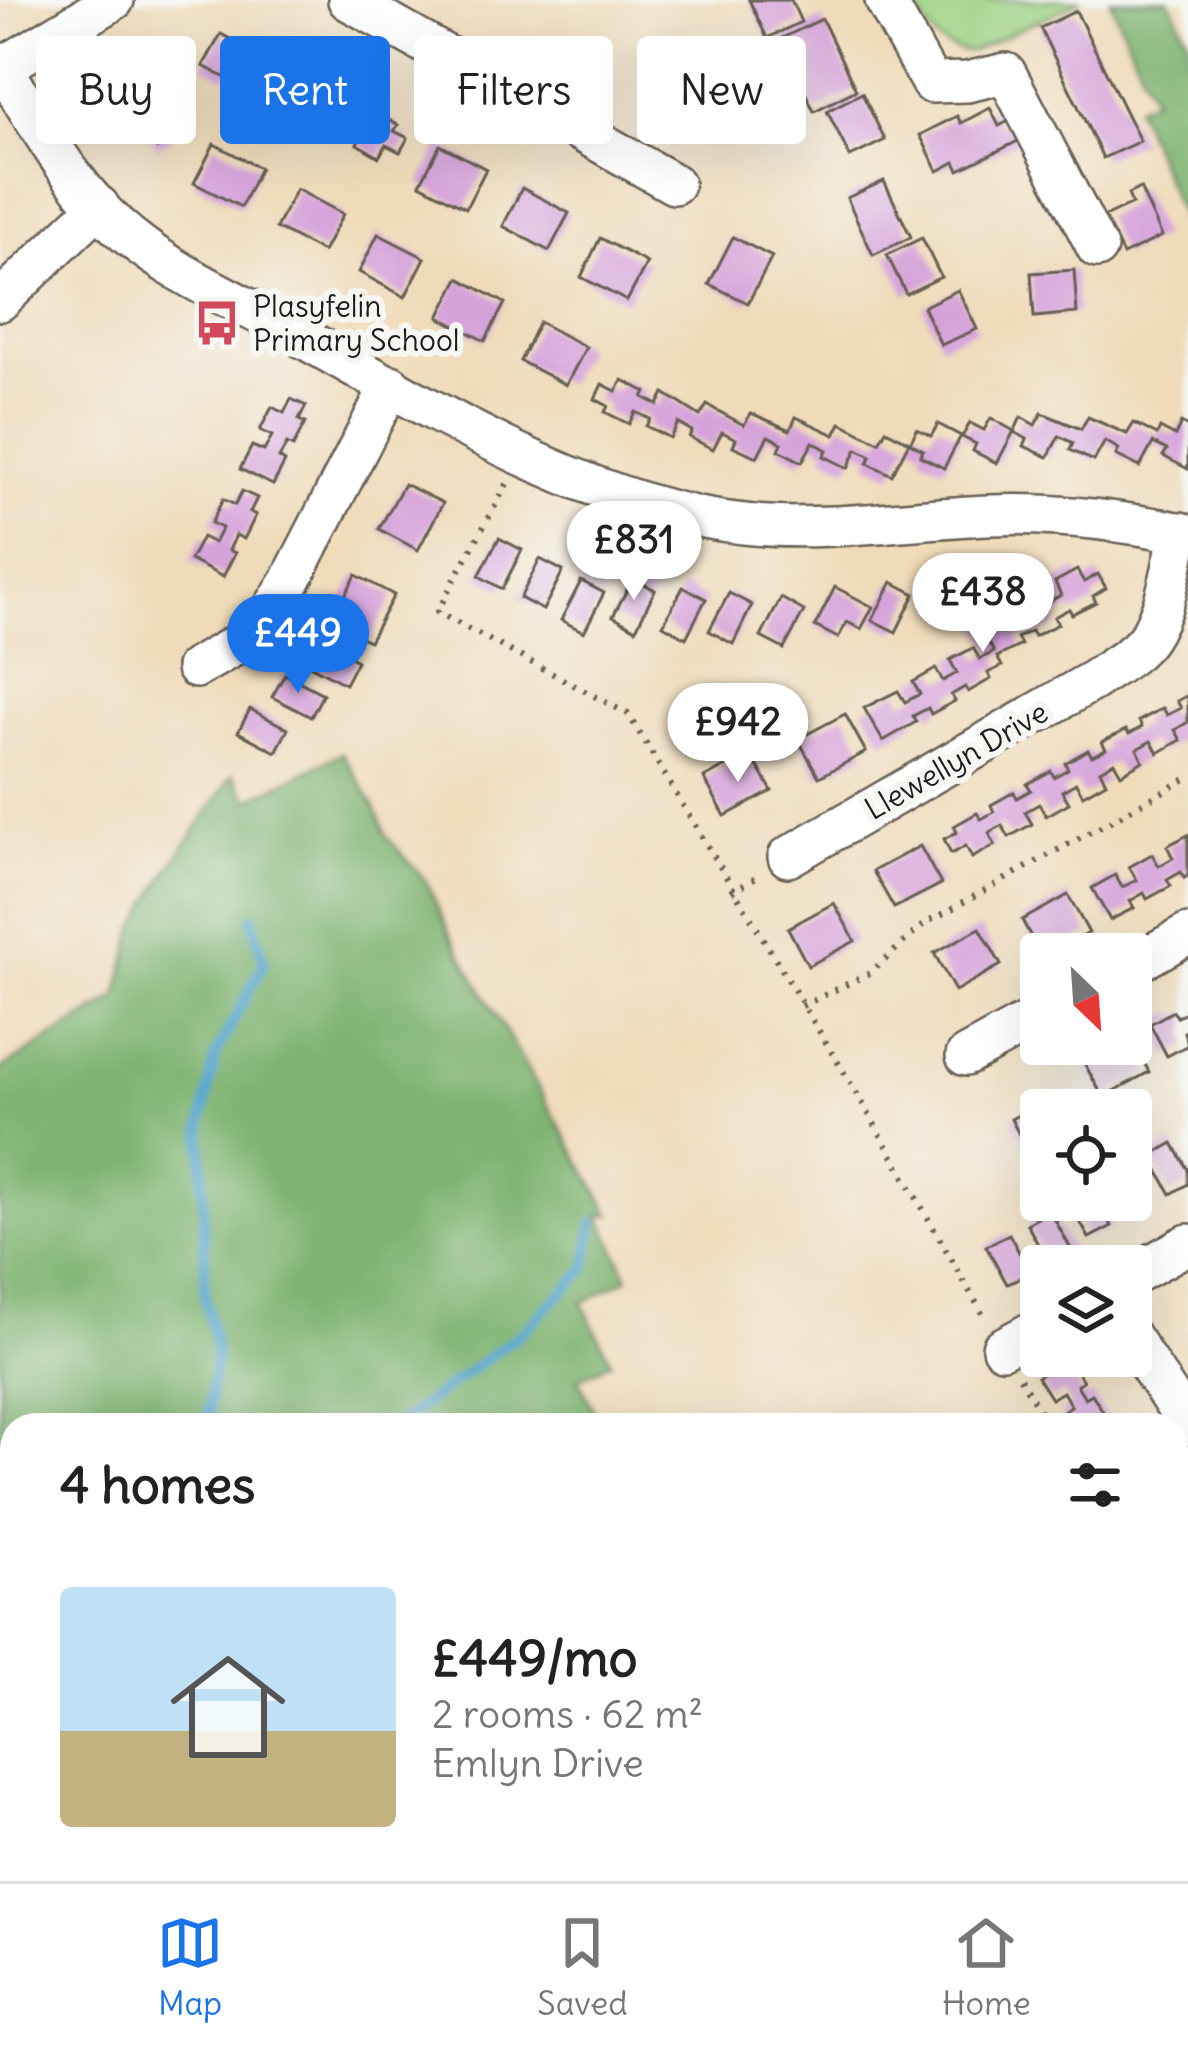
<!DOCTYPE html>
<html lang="en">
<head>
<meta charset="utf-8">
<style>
  body { margin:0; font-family:Delius,sans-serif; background:#f2f2f2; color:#222; height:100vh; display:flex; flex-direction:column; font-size:45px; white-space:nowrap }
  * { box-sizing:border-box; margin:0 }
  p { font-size:39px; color:#767676 }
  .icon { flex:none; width:66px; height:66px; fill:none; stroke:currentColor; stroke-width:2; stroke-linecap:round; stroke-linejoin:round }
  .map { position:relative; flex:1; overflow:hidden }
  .side { position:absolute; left:0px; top:1413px; width:1188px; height:468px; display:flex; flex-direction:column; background:#fff; border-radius:36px 36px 0 0; box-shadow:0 12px 48px #0002 }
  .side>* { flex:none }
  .banner { position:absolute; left:36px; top:36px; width:1116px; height:108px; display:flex; gap:24px }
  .needle { width:78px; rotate:155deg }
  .buttons { position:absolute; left:1020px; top:933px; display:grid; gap:24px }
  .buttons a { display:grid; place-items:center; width:132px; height:132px; border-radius:12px; background:#fff; box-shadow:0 12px 48px #0002; font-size:60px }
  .price { position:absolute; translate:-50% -102px; padding:0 27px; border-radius:42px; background:#fff; color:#222; font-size:39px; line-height:78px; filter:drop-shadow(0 3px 6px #0008) }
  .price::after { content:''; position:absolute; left:50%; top:72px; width:36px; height:27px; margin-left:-18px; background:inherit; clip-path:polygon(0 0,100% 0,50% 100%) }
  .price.active { background:#1a73e8; color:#fff }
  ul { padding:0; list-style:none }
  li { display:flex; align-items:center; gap:36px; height:300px; padding:0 60px }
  li span { display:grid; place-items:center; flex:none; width:336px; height:240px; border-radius:12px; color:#555 }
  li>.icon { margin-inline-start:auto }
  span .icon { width:144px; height:144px; fill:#fffc; stroke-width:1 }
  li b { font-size:51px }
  h2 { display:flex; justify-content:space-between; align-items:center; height:144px; padding:0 60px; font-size:51px }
  .tag { padding:0 42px; border-radius:12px; background:#fff; box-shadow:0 12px 48px #0002; font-size:42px; line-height:108px }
  .tag.active { background:#1a73e8; color:#fff }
  .dock { display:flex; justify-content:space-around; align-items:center; height:168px; border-top:3px solid #e0e0e0; background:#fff; font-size:33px; color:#767676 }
  .dock a { display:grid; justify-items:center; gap:6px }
  .dock .active { color:#1a73e8 }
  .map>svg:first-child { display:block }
  .green { fill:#9dd283; stroke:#5c7750; stroke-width:3 }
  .forest { fill:#7eb471; stroke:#4d6846; stroke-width:3 }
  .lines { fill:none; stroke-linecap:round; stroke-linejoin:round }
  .stream { stroke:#52a3cc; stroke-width:10 }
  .building { fill:#d6a2da }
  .minor-casing { stroke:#665f53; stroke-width:44 }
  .path { stroke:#665f53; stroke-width:6; stroke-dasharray:3 9; stroke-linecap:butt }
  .minor { stroke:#fff; stroke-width:39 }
  .labels { text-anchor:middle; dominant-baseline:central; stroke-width:12; stroke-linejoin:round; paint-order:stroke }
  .poi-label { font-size:30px; fill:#1c1c1c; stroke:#f6f6f2; text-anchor:start }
  .street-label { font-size:30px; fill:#1c1c1c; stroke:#f6f6f2 }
</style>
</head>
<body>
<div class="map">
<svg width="1188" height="1881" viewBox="0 0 1188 1881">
  <rect width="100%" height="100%" fill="#f6f6f2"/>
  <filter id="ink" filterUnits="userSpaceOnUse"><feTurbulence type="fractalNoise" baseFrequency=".00833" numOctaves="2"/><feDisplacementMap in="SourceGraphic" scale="24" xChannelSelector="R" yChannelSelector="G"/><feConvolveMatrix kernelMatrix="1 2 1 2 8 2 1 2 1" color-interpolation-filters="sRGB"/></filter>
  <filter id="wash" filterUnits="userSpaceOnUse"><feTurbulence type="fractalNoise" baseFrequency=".004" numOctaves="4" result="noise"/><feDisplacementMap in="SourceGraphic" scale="48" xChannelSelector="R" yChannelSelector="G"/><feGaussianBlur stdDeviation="2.7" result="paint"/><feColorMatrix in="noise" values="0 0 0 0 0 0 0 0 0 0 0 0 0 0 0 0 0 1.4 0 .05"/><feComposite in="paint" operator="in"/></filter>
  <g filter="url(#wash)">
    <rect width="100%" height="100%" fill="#efdbb9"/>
    <path class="green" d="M912 0H1082L971 52C937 51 926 28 912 0Z"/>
    <g class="forest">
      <polygon points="1110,0 1170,0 1188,40 1188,235 1136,107 1153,98"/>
      <polygon points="342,753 374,805 387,837 426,881 450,935 611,1215 600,1215 628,1278 582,1303 611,1362 578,1379 601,1425 12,1425 12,1869 268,1869 244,1881 0,1881 0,1070 117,997 135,929 169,869 233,775 249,800"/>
    </g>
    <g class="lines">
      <g class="stream">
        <polyline points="207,1425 216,1351 205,1296 202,1125 215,1056 264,963 252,917"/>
        <polyline points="396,1425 521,1333 586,1269 594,1222"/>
        <polyline points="75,1881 78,1869"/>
      </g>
    </g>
    <g id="blocks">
      <g class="building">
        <polygon points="749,0 791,0 801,22 767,38"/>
        <polygon points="1076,11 1140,141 1103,158 1040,28"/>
        <polygon points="822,19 856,90 814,111 780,39"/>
        <polygon points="221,34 244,46 241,53 255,60 259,53 283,66 279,72 294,80 297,74 321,86 318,93 331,100 335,93 359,107 355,112 369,120 374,112 398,125 394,131 408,138 400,152 386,145 379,157 357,144 362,135 347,126 340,138 317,126 324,115 309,107 302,119 280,106 286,95 271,86 264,98 242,86 247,75 233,67 226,78 203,66"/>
        <polygon points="140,60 153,83 141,90 149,104 162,97 175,120 163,126 171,140 157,148 149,135 143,138 127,98 120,102 108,78"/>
        <polygon points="862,93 885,140 850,157 827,111"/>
        <polygon points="990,108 999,126 1009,121 1018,141 959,170 955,162 938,171 920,135 957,116 961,123"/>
        <polygon points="214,144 260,168 241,207 194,183"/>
        <polygon points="440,145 486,169 466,208 420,184"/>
        <polygon points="884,181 911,237 873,255 847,198"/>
        <polygon points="522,188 569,213 549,251 503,226"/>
        <polygon points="1140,188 1162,236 1123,255 1104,217 1132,204 1128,194"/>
        <polygon points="296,189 343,214 323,252 276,228"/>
        <polygon points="378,234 425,258 405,297 359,272"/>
        <polygon points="733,237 772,257 748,303 709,284"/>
        <polygon points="600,238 647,263 627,301 581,277"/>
        <polygon points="922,238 941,277 906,294 887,255"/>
        <polygon points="1074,270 1077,313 1034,317 1031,273"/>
        <polygon points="459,278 505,303 485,341 439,317"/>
        <polygon points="958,290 977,329 941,345 923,307"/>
        <polygon points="539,322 586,347 566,385 520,361"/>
        <polygon points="623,380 646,392 643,397 658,405 664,393 700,416 707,405 744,425 751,413 790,430 796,417 835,435 841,423 879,442 886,430 909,442 892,475 868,463 871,456 857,449 848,468 824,456 827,450 813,442 802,462 779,450 782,443 768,436 757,457 733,446 736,439 722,432 713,449 689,437 692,431 678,423 670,438 646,426 650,419 635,412 629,424 605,412 608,406 595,399 602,384 616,391"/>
        <polygon points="291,399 306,406 299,420 305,423 293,447 287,444 279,458 285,462 273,485 240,469 252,446 264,451 272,436 260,430 272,407 284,413"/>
        <polygon points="1042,413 1081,429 1088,417 1127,434 1134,423 1157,435 1160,428 1175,436 1181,423 1188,427 1188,469 1163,456 1167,450 1153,443 1140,467 1116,455 1119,449 1105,441 1094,461 1070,450 1073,443 1059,436 1048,457 1024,446 1027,439 1014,432 1021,417 1035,425"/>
        <polygon points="991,418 1014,431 997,463 973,451 976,444 962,437 970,423 984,430"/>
        <polygon points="938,424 961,436 944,468 920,456 923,450 910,443 917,429 931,436"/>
        <polygon points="404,484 443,503 418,550 379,529"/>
        <polygon points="242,491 257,498 250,512 256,515 244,539 236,535 229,550 235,553 223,577 190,560 202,537 214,543 222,528 211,523 223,499 235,505"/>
        <polygon points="499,538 522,550 502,589 479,576"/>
        <polygon points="540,559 563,571 543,610 520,598"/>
        <polygon points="1077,570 1084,582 1098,574 1106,588 1093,596 1096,602 1072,614 1069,609 1054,617 1058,624 1034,636 1031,631 1017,638 1021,645 997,657 1002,666 988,673 991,679 968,692 965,687 951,695 955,701 931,714 928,708 913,716 916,722 883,741 864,708 898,691 905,702 920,694 913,682 936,669 943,681 957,673 950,660 973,648 980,659 994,652 979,625 1002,612 1009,624 1023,616 1016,604 1039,591 1046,603 1061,595 1055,582"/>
        <polygon points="356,575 394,595 369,641 331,621"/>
        <polygon points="633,578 655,590 636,629 613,616"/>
        <polygon points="581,581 604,593 584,632 561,620"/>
        <polygon points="892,582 915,594 896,632 872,620"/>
        <polygon points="683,587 706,599 686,638 663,625"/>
        <polygon points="835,587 873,607 861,629 847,622 838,638 815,626"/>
        <polygon points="729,593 752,605 733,644 709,631"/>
        <polygon points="781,598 804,611 784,649 761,637"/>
        <polygon points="319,641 357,661 345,684 306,663"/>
        <polygon points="285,674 323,694 311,717 272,697"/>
        <polygon points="1188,695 1188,722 1175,730 1181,740 1158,753 1151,741 1137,749 1143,761 1121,774 1114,762 1100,770 1106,782 1083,795 1076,783 1062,791 1069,803 1046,816 1039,804 1025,812 1032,824 1009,837 1002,825 989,833 995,845 972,858 966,846 951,854 944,839 957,832 954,826 977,813 981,819 994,812 991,805 1014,792 1017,798 1031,790 1027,784 1051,771 1054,777 1068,769 1065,763 1088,750 1092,756 1106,749 1102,742 1126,730 1129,734 1142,727 1139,721 1163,708 1167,715 1181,708 1177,701"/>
        <polygon points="250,709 288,729 276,752 238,732"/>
        <polygon points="845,714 866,752 819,777 798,739"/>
        <polygon points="750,753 772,791 725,816 704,778"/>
        <polygon points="1188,835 1188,876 1184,878 1181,872 1167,880 1171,886 1147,899 1144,893 1130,901 1134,908 1110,920 1092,888 1115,875 1122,887 1137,880 1129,867 1152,854 1159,866 1173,858 1167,846"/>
        <polygon points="920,846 941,884 894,908 873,871"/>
        <polygon points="1068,895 1089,933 1050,954 1040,954 1022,920"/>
        <polygon points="834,903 855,941 808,966 788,928"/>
        <polygon points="980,928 1001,965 955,991 934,953"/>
        <polygon points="1173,1011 1177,1017 1188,1011 1188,1030 1184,1032 1188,1045 1167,1056 1150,1024"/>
        <polygon points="1111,1044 1134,1044 1149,1072 1103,1097 1082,1059"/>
        <polygon points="1057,1094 1065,1110 1041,1110 1041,1152 1031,1157 1011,1119"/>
        <polygon points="1173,1143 1188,1170 1188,1184 1171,1194 1150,1156"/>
        <polygon points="1131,1168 1151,1204 1128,1217 1119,1200 1131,1200"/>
        <polygon points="1068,1200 1097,1200 1112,1226 1089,1238"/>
        <polygon points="1050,1211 1071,1249 1047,1261 1027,1224"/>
        <polygon points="1009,1234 1030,1272 1007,1284 986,1246"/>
        <polygon points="1069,1358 1083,1381 1077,1385 1085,1398 1092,1394 1106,1416 1100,1420 1103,1425 1068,1425 1061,1412 1071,1406 1063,1392 1051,1399 1037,1377"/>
        <polygon points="1188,1555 1188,1614 1176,1595 1176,1562"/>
      </g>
    </g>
  </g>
  <g filter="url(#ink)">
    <use href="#blocks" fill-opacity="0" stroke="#665f53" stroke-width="3"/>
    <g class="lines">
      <g class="minor-casing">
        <g id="minor">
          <polyline points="348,0 674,184"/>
          <polyline points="885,0 931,83 967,82 1006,73 1097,248"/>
          <path d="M0 63C37 123 74 192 130 237 176 275 235 300 287 329 423 404 588 508 744 524 825 533 908 518 989 515 1054 512 1124 521 1188 534"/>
          <polyline points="3,67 114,0"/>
          <polyline points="0,301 99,206"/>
          <polyline points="196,668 239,643 270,613 291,580 391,385"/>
          <path d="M788 857 1094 680C1112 667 1136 655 1148 637 1167 608 1172 565 1180 532"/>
          <polyline points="1131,966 1188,934"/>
          <polyline points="966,1056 1041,1015"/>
          <polyline points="1131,1276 1188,1244"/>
          <polyline points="1131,1338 1188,1425"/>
          <polyline points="1002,1348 1041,1327"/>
        </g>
      </g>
      <g class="path">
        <polyline points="507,484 437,612 628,714 866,1109 986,1320"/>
        <polyline points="732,892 759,875"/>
        <polyline points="802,1006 870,973 924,924 1188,778"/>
        <polyline points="1020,1378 1048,1425"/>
        <polyline points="1176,1635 1188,1653"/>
        <polyline points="273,1881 291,1869"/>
      </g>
      <use href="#minor" class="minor"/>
    </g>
  </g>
  <defs>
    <g id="bus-bare" transform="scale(3.6)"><path d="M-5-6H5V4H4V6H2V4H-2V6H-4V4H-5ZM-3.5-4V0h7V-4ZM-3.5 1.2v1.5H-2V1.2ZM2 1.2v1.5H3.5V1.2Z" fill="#d1495b" stroke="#f6f6f2" stroke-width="2.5" paint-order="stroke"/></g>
  </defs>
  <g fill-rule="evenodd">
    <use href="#bus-bare" x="217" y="323"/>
  </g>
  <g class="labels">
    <g class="poi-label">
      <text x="253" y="306">Plasyfelin<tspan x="253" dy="34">Primary School</tspan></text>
    </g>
    <g class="street-label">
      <text transform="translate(956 760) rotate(-30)">Llewellyn Drive</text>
    </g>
  </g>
</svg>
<div class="buttons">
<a><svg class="needle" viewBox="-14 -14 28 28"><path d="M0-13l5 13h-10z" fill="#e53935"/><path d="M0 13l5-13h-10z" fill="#767676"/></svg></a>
<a><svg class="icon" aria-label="locate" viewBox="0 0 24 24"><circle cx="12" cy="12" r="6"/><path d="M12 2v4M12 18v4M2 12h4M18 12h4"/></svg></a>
<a><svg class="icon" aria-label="layers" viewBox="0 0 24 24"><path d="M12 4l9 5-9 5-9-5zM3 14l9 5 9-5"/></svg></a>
</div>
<b class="price" style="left:634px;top:603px">£831</b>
<b class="price" style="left:983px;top:655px">£438</b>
<b class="price active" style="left:298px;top:696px">£449</b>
<b class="price" style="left:738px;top:785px">£942</b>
<div class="banner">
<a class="tag">Buy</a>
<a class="tag active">Rent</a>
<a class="tag">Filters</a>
<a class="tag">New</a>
</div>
<section class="side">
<h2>4 homes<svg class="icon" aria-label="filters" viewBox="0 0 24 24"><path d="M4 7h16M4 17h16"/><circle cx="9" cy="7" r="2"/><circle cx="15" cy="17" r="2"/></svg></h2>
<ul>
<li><span style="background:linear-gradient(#bfe0f5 60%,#c2b280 0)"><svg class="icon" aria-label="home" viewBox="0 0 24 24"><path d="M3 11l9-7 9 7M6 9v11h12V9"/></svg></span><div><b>£449/mo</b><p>2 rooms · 62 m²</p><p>Emlyn Drive</p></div></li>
</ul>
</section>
</div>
<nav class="dock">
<a class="active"><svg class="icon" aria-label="map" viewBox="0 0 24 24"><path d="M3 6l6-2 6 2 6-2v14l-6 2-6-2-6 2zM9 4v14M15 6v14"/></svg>Map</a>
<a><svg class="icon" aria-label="saved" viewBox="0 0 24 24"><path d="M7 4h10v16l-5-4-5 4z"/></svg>Saved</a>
<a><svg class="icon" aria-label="home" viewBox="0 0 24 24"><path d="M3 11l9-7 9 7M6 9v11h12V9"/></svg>Home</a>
</nav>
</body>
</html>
